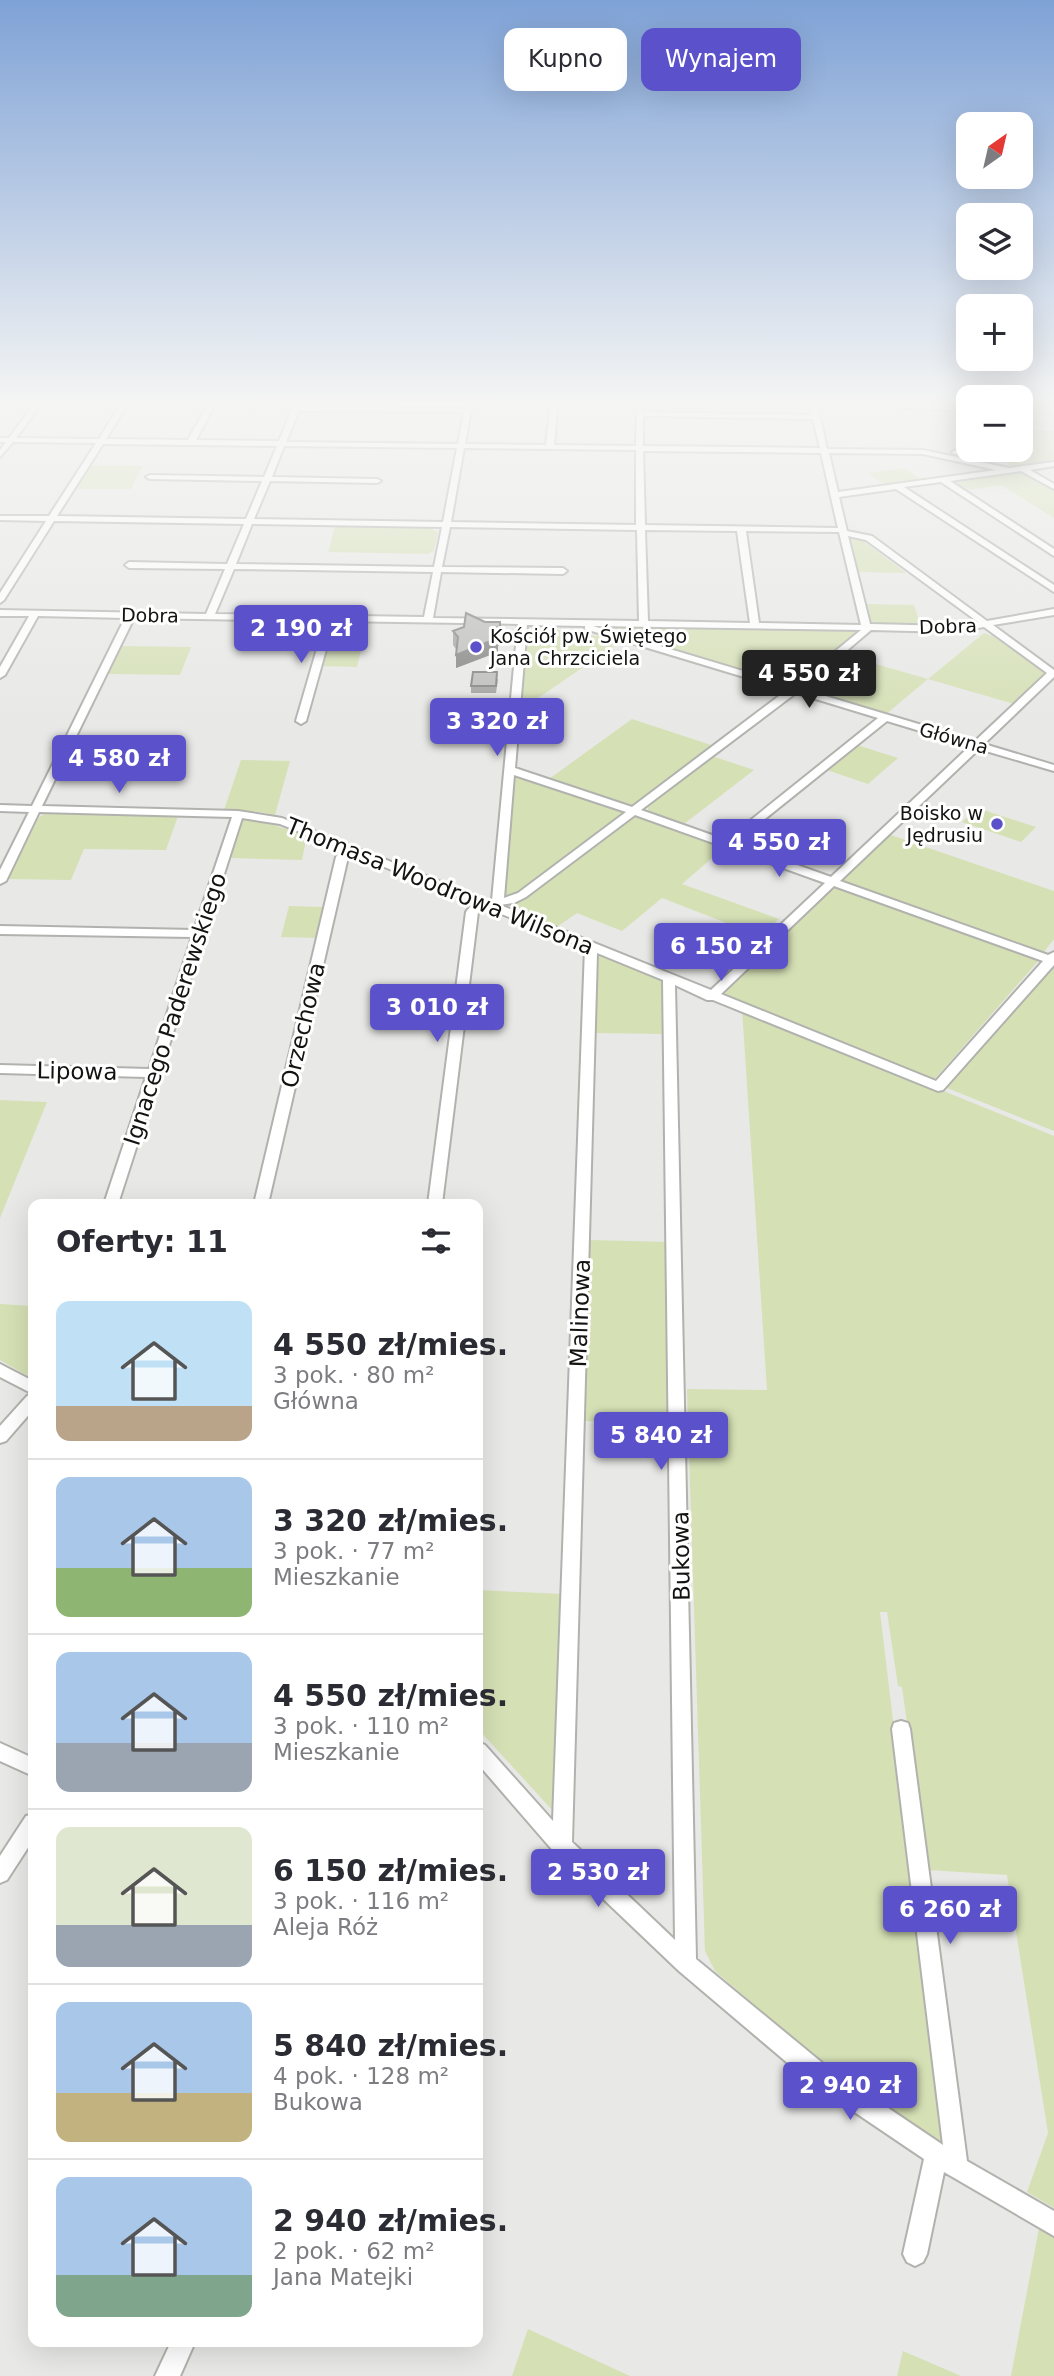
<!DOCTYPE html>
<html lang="pl">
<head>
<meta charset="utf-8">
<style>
  body { margin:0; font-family:"DejaVu Sans",sans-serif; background:#f2f2f3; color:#2b2b33; height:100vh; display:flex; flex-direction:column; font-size:26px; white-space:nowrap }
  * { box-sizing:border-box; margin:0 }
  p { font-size:23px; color:#7c7c81 }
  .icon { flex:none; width:38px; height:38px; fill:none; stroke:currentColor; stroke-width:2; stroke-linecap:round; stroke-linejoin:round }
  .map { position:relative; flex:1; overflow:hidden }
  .details { position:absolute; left:28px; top:1199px; width:455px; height:1148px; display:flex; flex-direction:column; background:#fff; border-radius:14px; box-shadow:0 7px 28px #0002 }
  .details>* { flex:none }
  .top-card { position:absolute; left:504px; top:28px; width:444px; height:63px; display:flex; gap:14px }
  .needle { width:46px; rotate:34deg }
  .controls { position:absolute; left:956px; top:112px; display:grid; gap:14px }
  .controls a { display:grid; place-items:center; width:77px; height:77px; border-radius:14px; background:#fff; box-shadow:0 7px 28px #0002; font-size:35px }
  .price { position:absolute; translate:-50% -60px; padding:0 16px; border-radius:7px; background:#5b51ca; color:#fff; font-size:23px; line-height:46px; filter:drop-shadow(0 2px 4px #0008) }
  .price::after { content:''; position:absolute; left:50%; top:42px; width:21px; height:16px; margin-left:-10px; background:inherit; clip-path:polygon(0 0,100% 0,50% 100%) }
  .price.active { background:#222; color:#fff }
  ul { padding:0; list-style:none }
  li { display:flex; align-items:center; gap:21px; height:175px; padding:0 28px }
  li+li { border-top:2px solid #e1e1e2 }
  li span { display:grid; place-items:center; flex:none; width:196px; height:140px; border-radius:14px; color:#555 }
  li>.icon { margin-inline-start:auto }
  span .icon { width:84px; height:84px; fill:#fffc; stroke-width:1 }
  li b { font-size:30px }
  h2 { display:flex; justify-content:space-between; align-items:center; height:84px; padding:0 28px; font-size:30px }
  .chip { padding:0 24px; border-radius:14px; background:#fff; box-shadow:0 7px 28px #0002; font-size:24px; line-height:63px }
  .chip.active { background:#5b51ca; color:#fff }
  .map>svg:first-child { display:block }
  .green { fill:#d5e0b5 }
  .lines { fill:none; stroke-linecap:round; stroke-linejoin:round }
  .minor-casing { stroke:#b1b2ae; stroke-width:4 }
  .minor { fill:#fff; fill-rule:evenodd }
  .wall { fill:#a3a3a1 }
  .shaded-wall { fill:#848583 }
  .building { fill:#bdbebb; stroke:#848583; stroke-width:2 }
  .poi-dot { fill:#5b51ca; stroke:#fff; stroke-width:2.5 }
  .labels { text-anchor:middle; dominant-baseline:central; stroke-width:6; stroke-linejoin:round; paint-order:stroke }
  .far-street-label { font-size:19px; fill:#131312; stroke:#fff }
  .far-poi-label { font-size:19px; fill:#131312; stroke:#fff; text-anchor:start }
  .street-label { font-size:23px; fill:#131312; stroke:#fff }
</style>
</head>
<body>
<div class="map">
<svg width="1054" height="2376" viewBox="0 0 1054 2376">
  <rect width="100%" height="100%" fill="#e8e9e6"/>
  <g class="green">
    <polygon points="1020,430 1054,431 1054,462 1010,468 1003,450 1020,450"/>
    <polygon points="91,465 143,466 131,489 77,489"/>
    <polygon points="905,468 923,481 885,486 868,473"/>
    <polygon points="1023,470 1054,489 1054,518 1001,485 963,491 948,482"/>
    <polygon points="335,527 430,528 438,532 434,551 427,554 328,552"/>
    <polygon points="848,534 854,534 906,573 858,572"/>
    <polygon points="866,604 914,605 921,627 871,623"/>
    <polygon points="332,622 368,622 357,667 320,666"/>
    <polygon points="592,625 865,630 791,686"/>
    <polygon points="551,629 597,636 601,634 623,640 525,707 520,706 526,639 533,634"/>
    <polygon points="984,633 993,636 1044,672 1043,678 1014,704 928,679 885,715 817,694 807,683 844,655 928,679"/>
    <polygon points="122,646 191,647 180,675 108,674"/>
    <polygon points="632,719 714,746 632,808 549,779"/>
    <polygon points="857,745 898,758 868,784 827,770"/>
    <polygon points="70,748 149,750 140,771 60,769"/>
    <polygon points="712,756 754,770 684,824 649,812 647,806"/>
    <polygon points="241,760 290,761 275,815 261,812 224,810"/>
    <polygon points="515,773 626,812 513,897 505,896"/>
    <polygon points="977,808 1036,827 1021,842 962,822"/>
    <polygon points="48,813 178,816 166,850 84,849 71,880 8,879 39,817"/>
    <polygon points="630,816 637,816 725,847 682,884 779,919 760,936 662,898 622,931 577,913 554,929 514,913 513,905"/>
    <polygon points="250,818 307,835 302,860 229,858 241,820"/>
    <polygon points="888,834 1054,891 1054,939 1043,953 837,880"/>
    <polygon points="833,887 1040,959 933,1081 722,996"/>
    <polygon points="289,906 323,907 316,938 281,937"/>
    <polygon points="598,953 663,979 664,1034 594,1033"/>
    <polygon points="1053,965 1054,966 1054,1131 947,1088"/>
    <polygon points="742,1009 1054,1136 1054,2208 1027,2192 1048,2133 1007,1875 927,1870 902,1687 898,1686 887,1612 880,1612 944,2146 810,2054 715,1971 705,1951 687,1389 767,1390"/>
    <polygon points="0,1100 47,1102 0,1218"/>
    <polygon points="590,1240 670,1242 673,1425 585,1421"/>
    <polygon points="0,1304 33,1306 33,1379 0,1360"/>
    <polygon points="478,1590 562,1594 554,1812 478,1729"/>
    <polygon points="1039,2228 1054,2237 1054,2376 1011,2376"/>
    <polygon points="528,2329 630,2376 512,2376"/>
    <polygon points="903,2351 961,2376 897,2376"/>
  </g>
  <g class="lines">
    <g class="minor-casing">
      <g id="minor">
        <path d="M38 399H45L16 438 99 439 124 399H131L106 439 188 440 211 399H218L196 440 279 441 296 399H303L300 407 465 408 466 399H473L465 444 546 445 551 399H558L554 445 636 446 637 399H643V412L812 415 809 399H816L827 449 923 450 1009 468 1054 462V466L1030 470 1054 484V489L1021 471 950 481 1054 549V556L941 482 904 487 1054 585V592L896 489 839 497 847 531 872 536 987 621 1054 609V615L993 625 1054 670V677L984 744 1054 765V771L979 749 840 881 1048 955 1054 952V965L943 1090 938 1091 713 1000H707L675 985 696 1959 826 2066 943 2145 892 1729 894 1723 901 1721 908 1723 910 1729 967 2161 1054 2211V2236L944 2172 927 2254 923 2262 915 2266 907 2262 903 2254 924 2159 810 2082 679 1971 555 1853 478 1764V1742L485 1745 553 1821 585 948 482 906 478 912 442 1204H428L466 912 473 903 350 853 348 857 268 1204H254L336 857 342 849 280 824 242 818 118 1204H104L146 1077 0 1073V1065L149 1069 192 937 0 934V926L194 930 232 817 39 812 6 881 0 884V870L29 812 0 811V805L32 806 125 618 38 616 5 675 0 678V667L29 616H0V610L206 614 225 569 129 568 125 565 129 562 227 564 244 524 54 521 4 600 0 603V593L46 521 0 520V516H49L96 443 13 442 0 457V450L6 442H0V438H9ZM299 411 464 412 458 444 286 442ZM643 416 813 419 820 448 643 446ZM103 444 277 446 264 477 150 475 146 477 150 479 262 481 246 519 57 516ZM284 446 457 448 443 522 254 519 270 481 377 483 381 481 377 479 272 477ZM464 448 636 450V525L451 522ZM643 451 821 453 838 528 645 525ZM829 453 923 454 996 470 838 492ZM252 524 442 527 434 567 236 564ZM450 527 637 530 639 621 433 618 441 572 563 574 567 571 563 568 442 567ZM645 530 737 531 750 623 648 621ZM746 531 839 532 861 625 759 623ZM848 536 866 540 978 622 953 626 870 624ZM234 569 433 572 424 617 215 614ZM134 618 325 621 296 721 301 724 306 721 334 621 518 624 492 900 491 902 282 818 238 811 42 806ZM527 625 585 626V629L787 690 632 807 515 768ZM593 626 861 630 793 686ZM984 627 1047 673 975 741 802 689 871 630 953 632ZM796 693 878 718 726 840 641 810ZM887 721 970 746 831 877 735 843ZM514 775 626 812 518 893 504 898ZM635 815 825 883 711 990 500 905 514 903 526 897ZM834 886 1043 961 936 1081 721 994ZM597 953 663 980 675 1940 572 1842Z"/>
        <polygon points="907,405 968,406 968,410 905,408"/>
        <polygon points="956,450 1001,451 1005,453 1001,455 953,454 952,452"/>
        <polygon points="0,1364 33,1381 33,1394 0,1377"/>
        <polygon points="33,1394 33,1410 6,1441 0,1443 0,1426 27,1396"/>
        <polygon points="0,1743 33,1758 33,1776 0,1761"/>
        <polygon points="33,1814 33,1840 7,1880 0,1883 0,1856 26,1816"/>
        <polygon points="171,2342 195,2342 180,2376 155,2376"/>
      </g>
    </g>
    <use href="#minor" class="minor"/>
  </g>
  <g class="wall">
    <polygon points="485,622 500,622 501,645 498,646 498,652 456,668 456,649 453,645 453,631"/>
    <polygon points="498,679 496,693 471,693 471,686"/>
  </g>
  <polygon class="shaded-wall" points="500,626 501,645 498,646 498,652 456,668 456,655 491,635 494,629"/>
  <g class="building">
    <polygon points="466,613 485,622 500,622 500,626 494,629 500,632 491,635 498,638 456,655 458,637 453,631 464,627"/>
    <polygon points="473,672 497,672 496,686 471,686"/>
  </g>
  <linearGradient id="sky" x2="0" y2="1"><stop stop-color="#7fa2d6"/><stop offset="0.55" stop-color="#f5f5f4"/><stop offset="1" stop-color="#f5f5f4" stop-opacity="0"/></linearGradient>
  <rect width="1054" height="732" fill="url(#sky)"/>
  <g class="poi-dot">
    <circle cx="476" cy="647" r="7"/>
    <circle cx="997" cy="824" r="7"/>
  </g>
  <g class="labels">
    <g class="far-street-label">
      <text transform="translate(150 615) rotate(1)">Dobra</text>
      <text transform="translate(948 626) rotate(-2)">Dobra</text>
      <text transform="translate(954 738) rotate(16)">Główna</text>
    </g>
    <g class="far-poi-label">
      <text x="490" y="636">Kościół pw. Świętego<tspan x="490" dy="22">Jana Chrzciciela</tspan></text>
      <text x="983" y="813" text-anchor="end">Boisko w<tspan x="983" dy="22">Jędrusiu</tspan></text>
    </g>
    <g class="street-label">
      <text transform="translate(440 886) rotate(22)">Thomasa Woodrowa Wilsona</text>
      <text transform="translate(175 1009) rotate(-72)">Ignacego Paderewskiego</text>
      <text transform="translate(303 1025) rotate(-77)">Orzechowa</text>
      <text transform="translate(77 1071) rotate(1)">Lipowa</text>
      <text transform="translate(580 1313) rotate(-88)">Malinowa</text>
      <text transform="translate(681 1556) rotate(-91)">Bukowa</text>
    </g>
  </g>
</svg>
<div class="controls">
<a><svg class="needle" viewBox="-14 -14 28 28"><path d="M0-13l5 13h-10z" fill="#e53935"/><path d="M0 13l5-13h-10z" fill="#7c7c81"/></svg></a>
<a><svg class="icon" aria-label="layers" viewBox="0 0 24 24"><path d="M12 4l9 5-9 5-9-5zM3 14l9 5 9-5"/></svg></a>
<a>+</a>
<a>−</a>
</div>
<b class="price" style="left:301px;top:665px">2 190 zł</b>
<b class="price active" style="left:809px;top:710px">4 550 zł</b>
<b class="price" style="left:497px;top:758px">3 320 zł</b>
<b class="price" style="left:119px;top:795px">4 580 zł</b>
<b class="price" style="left:779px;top:879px">4 550 zł</b>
<b class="price" style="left:721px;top:983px">6 150 zł</b>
<b class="price" style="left:437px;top:1044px">3 010 zł</b>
<b class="price" style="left:661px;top:1472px">5 840 zł</b>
<b class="price" style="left:598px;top:1909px">2 530 zł</b>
<b class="price" style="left:950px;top:1946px">6 260 zł</b>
<b class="price" style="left:850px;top:2122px">2 940 zł</b>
<div class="top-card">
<a class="chip">Kupno</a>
<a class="chip active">Wynajem</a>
</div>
<section class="details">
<h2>Oferty: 11<svg class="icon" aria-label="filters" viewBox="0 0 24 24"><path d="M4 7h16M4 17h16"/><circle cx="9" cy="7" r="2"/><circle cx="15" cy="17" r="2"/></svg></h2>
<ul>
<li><span style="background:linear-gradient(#bfe0f5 75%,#b9a48a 0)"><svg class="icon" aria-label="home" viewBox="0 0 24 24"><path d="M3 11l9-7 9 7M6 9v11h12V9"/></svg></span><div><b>4 550 zł/mies.</b><p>3 pok. · 80 m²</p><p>Główna</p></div></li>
<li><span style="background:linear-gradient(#a9c7e8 65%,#8fb573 0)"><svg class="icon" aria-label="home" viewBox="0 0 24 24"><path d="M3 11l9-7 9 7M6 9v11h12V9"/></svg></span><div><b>3 320 zł/mies.</b><p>3 pok. · 77 m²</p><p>Mieszkanie</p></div></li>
<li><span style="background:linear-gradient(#a9c7e8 65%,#9aa5b1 0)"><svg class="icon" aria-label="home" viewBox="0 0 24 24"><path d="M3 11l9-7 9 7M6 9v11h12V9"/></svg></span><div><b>4 550 zł/mies.</b><p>3 pok. · 110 m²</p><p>Mieszkanie</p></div></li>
<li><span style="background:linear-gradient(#dfe7d0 70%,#9aa5b1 0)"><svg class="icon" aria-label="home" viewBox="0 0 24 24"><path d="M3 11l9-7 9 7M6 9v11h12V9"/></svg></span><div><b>6 150 zł/mies.</b><p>3 pok. · 116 m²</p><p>Aleja Róż</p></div></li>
<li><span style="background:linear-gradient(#a9c7e8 65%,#c2b280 0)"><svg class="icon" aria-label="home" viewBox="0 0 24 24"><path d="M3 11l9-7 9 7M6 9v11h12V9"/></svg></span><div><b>5 840 zł/mies.</b><p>4 pok. · 128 m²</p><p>Bukowa</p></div></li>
<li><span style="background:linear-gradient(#a9c7e8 70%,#7fa58c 0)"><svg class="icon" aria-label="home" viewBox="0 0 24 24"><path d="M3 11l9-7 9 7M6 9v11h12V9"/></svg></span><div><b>2 940 zł/mies.</b><p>2 pok. · 62 m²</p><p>Jana Matejki</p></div></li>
</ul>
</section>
</div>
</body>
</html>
